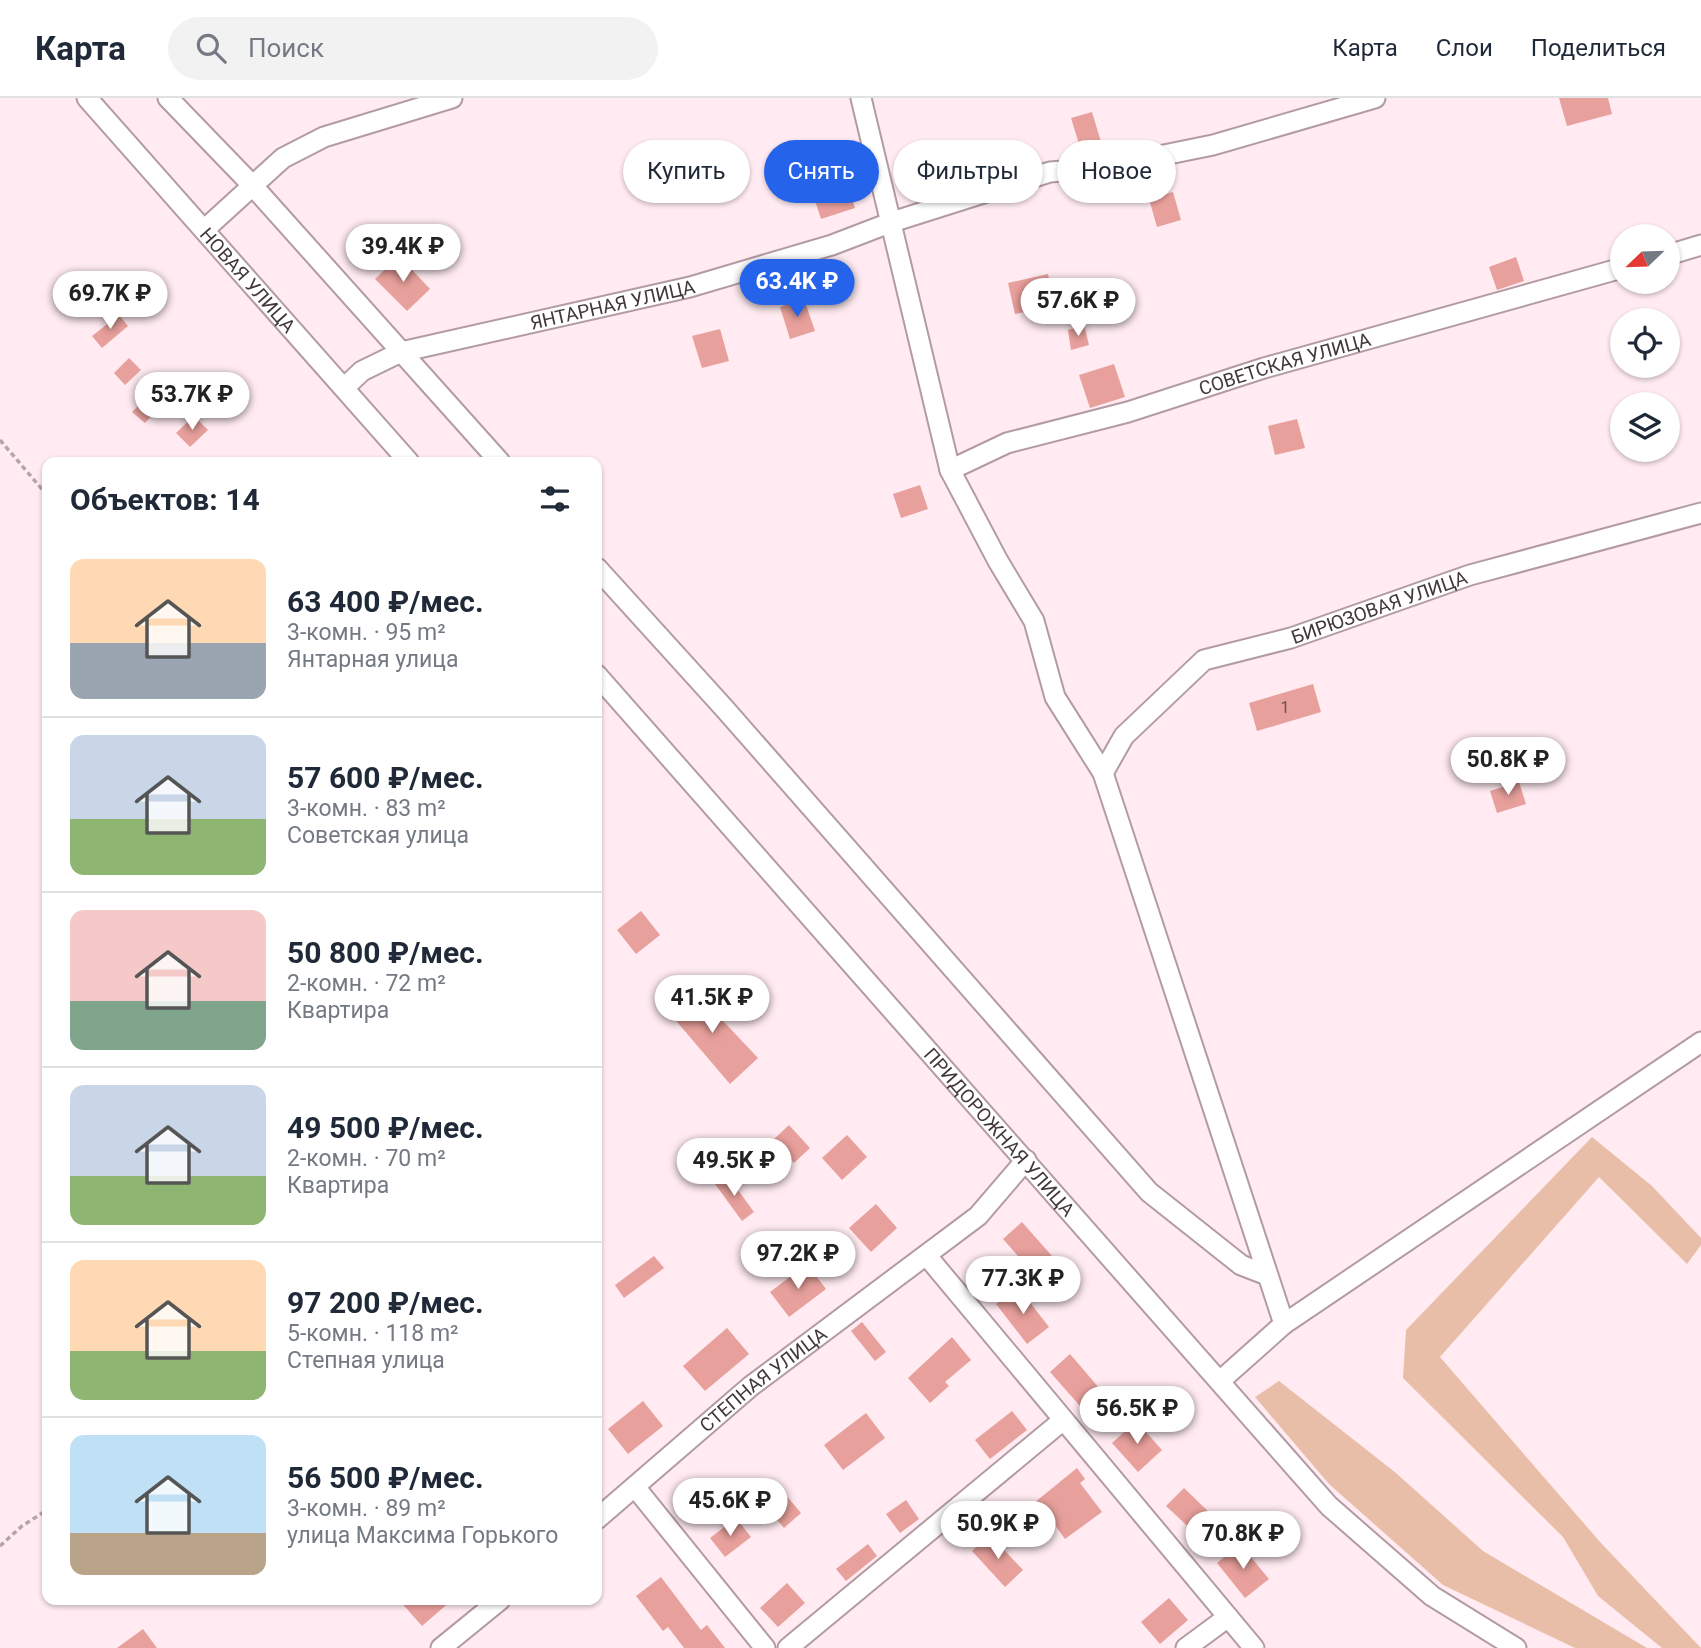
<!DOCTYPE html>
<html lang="ru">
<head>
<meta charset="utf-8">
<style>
  body { margin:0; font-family:Roboto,sans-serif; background:#f2f2f3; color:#1f2937; height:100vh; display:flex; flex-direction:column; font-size:26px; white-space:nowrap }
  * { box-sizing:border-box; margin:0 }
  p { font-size:23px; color:#747a83 }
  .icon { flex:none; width:38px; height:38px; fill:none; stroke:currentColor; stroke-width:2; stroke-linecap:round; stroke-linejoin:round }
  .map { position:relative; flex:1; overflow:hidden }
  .panel { position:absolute; left:42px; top:359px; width:560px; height:1148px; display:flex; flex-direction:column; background:#fff; border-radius:14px; box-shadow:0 2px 5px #0004 }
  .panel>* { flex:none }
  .top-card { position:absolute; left:623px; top:42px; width:665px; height:63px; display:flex; gap:14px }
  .needle { width:46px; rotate:247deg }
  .controls { position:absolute; left:1610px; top:126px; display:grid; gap:14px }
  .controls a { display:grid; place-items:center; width:70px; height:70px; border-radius:50%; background:#fff; box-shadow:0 2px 5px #0004; font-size:35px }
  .price { position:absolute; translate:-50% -60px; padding:0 16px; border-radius:24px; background:#fff; color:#222; font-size:23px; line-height:46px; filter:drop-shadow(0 2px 4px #0008) }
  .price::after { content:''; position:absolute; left:50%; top:42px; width:21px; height:16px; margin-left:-10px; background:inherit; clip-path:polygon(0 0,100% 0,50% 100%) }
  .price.active { background:#2563eb; color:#fff }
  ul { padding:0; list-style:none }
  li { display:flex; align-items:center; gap:21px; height:175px; padding:0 28px }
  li+li { border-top:2px solid #e0e1e3 }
  li span { display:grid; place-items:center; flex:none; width:196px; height:140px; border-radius:14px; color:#555 }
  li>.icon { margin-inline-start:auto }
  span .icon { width:84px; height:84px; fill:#fffc; stroke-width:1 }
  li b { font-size:30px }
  h2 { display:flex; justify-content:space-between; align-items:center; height:84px; padding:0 28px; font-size:30px }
  .pill { padding:0 24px; border-radius:32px; background:#fff; box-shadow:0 2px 5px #0004; font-size:24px; line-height:63px }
  .pill.active { background:#2563eb; color:#fff }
  header { display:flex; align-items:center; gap:42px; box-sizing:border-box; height:98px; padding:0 35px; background:#fff; border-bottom:2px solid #e0e1e3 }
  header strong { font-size:33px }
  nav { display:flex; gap:38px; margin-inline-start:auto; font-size:24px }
  .search { width:490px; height:63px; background:#f2f2f3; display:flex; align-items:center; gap:18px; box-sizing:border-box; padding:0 24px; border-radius:38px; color:#747a83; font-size:26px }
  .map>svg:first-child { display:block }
  .green { fill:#e9bea8 }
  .building { fill:#e8a09c }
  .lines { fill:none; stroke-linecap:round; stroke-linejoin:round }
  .minor-casing { stroke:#b39ba3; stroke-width:23 }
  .path { stroke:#b5a5aa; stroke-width:3.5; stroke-dasharray:5 3.5; stroke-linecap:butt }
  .minor { stroke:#fff; stroke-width:19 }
  .labels { text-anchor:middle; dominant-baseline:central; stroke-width:5; stroke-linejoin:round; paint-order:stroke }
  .number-label { font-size:16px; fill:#6c5253 }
  .street-label { font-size:19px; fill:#42383b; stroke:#fff }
</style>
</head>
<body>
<header>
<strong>Карта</strong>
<div class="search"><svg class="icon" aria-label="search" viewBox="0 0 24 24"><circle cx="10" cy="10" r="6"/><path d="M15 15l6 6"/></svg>Поиск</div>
<nav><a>Карта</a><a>Слои</a><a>Поделиться</a></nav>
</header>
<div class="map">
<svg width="1701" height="1550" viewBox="0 0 1701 1550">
  <rect width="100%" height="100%" fill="#ffebf1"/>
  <g class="green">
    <polygon points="1592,1039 1652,1088 1701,1140 1701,1147 1687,1166 1599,1079 1440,1259 1600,1444 1701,1550 1662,1550 1598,1498 1563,1439 1403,1280 1406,1232"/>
    <polygon points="1279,1283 1396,1375 1483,1453 1647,1550 1575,1550 1443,1487 1329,1386 1255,1299"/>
  </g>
  <g class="building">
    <polygon points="1559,0 1608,0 1612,16 1567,28"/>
    <polygon points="1092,14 1104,54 1083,59 1071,20"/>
    <polygon points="844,76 855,110 821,121 810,87"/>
    <polygon points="1173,94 1181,122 1157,129 1149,101"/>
    <polygon points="399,158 430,191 407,213 375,181"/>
    <polygon points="1516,159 1524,183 1497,192 1489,169"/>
    <polygon points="1048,176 1055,208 1015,216 1008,185"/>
    <polygon points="804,201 815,233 790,241 780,209"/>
    <polygon points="119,217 128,228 102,250 92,238"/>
    <polygon points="1084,227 1089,247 1071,252 1068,232"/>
    <polygon points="720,231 729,263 702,270 692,238"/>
    <polygon points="129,260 141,272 125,287 114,275"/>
    <polygon points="1114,266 1125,299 1090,310 1079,277"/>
    <polygon points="148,298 160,309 145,325 132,314"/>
    <polygon points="194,318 208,332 190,349 176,335"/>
    <polygon points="1297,321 1305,350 1275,357 1268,328"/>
    <polygon points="920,387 928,411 901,420 893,396"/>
    <polygon points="1313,586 1321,614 1257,633 1249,605"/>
    <polygon points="1519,684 1526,706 1497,715 1490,693"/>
    <polygon points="641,813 660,837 636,856 617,832"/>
    <polygon points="691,889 758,960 730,986 666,911"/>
    <polygon points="789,1027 810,1050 794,1065 773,1042"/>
    <polygon points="847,1037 867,1059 842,1082 822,1060"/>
    <polygon points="727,1077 754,1114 742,1123 715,1086"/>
    <polygon points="876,1106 897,1130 871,1154 849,1130"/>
    <polygon points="1022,1124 1059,1166 1040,1183 1003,1141"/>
    <polygon points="654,1158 664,1170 624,1200 615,1187"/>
    <polygon points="807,1166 826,1191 789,1219 770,1194"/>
    <polygon points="1018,1189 1049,1229 1027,1246 996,1206"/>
    <polygon points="862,1224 886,1254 875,1263 851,1233"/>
    <polygon points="727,1230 749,1256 705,1293 683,1268"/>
    <polygon points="952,1239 971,1262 945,1284 949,1288 930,1305 908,1280"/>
    <polygon points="1070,1256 1100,1291 1080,1308 1050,1274"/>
    <polygon points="643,1303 663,1328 628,1356 608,1331"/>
    <polygon points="1012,1313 1027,1332 990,1361 975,1342"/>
    <polygon points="866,1315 885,1340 843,1372 824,1347"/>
    <polygon points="1136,1323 1162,1352 1138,1374 1112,1345"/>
    <polygon points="1077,1370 1085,1381 1080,1385 1102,1414 1065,1441 1045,1413 1042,1415 1034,1405"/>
    <polygon points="779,1389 801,1415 784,1430 762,1404"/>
    <polygon points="1184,1390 1213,1418 1196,1436 1166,1408"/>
    <polygon points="906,1402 919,1421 900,1435 886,1416"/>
    <polygon points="736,1420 751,1439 725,1459 710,1440"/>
    <polygon points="990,1437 1023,1472 1005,1489 972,1453"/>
    <polygon points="868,1446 877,1458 846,1483 836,1471"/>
    <polygon points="1240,1446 1269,1481 1245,1500 1217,1465"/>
    <polygon points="661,1479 701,1532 707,1527 725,1550 684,1550 668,1529 663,1533 636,1498"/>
    <polygon points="787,1485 805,1505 778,1529 760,1510"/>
    <polygon points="1169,1500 1188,1522 1160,1546 1141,1524"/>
    <polygon points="399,1502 452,1502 422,1528"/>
    <polygon points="143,1531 157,1550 117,1550"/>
  </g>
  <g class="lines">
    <g class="minor-casing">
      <g id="minor">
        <path id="s1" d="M87 0 409 364"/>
        <polyline points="168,0 252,87 500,364"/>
        <polyline points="861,0 950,372 998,463 1034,523 1055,599 1103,675 1284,1226"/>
        <polyline points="204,132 283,60 324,39 452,0"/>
        <polyline points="1668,157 1701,147"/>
        <path id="s2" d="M344 290 362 273 401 254 690 189 832 147 892 124 1050 74 1100 70 1213 47 1375 0"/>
        <path id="s3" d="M950 372 1007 345 1128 314 1264 270 1622 170"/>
        <polyline points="597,470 724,610 1149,1094 1241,1167 1267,1177"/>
        <path id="s4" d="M597 577 1329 1408 1432 1498 1516 1550"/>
        <path id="s5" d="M1103 675 1124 638 1204 562 1291 540 1470 477 1701 415"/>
        <polyline points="927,1158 1254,1550"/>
        <polyline points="1220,1283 1284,1226 1701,944"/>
        <polyline points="635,1389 765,1550"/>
        <path id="s6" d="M597 1421 751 1288 978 1118 1026 1062"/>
        <polyline points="441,1550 500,1502"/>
        <polyline points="788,1550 1062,1323"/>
        <polyline points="1186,1550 1228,1519"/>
      </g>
    </g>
    <g class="path">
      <polyline points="0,342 47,397"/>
      <polyline points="0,1448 22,1428 47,1412"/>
    </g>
    <use href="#minor" class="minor"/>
  </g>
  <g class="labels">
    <g class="number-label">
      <text x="1285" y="609">1</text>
    </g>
    <g class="street-label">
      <text stroke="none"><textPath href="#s1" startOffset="243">НОВАЯ УЛИЦА</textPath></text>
      <text stroke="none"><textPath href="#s2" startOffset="285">ЯНТАРНАЯ УЛИЦА</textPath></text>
      <text stroke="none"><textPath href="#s3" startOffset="352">СОВЕТСКАЯ УЛИЦА</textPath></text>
      <text stroke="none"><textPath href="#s5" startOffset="336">БИРЮЗОВАЯ УЛИЦА</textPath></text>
      <text stroke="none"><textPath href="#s4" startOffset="609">ПРИДОРОЖНАЯ УЛИЦА</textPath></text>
      <text stroke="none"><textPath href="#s6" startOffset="217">СТЕПНАЯ УЛИЦА</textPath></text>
    </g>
  </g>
</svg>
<div class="controls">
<a><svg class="needle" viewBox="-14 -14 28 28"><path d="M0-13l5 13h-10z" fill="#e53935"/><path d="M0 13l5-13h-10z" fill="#747a83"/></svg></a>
<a><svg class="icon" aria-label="locate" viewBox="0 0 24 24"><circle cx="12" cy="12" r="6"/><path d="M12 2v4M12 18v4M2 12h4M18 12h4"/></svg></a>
<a><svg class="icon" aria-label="layers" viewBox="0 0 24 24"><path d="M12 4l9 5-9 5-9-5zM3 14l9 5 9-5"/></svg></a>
</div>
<b class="price" style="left:403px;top:186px">39.4K ₽</b>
<b class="price active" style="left:797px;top:221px">63.4K ₽</b>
<b class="price" style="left:110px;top:233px">69.7K ₽</b>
<b class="price" style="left:1078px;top:240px">57.6K ₽</b>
<b class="price" style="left:192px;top:334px">53.7K ₽</b>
<b class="price" style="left:1508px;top:699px">50.8K ₽</b>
<b class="price" style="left:712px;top:937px">41.5K ₽</b>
<b class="price" style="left:734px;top:1100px">49.5K ₽</b>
<b class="price" style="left:798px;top:1193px">97.2K ₽</b>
<b class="price" style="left:1023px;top:1218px">77.3K ₽</b>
<b class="price" style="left:1137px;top:1348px">56.5K ₽</b>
<b class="price" style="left:730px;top:1440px">45.6K ₽</b>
<b class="price" style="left:998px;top:1463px">50.9K ₽</b>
<b class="price" style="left:1243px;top:1473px">70.8K ₽</b>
<div class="top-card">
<a class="pill">Купить</a>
<a class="pill active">Снять</a>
<a class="pill">Фильтры</a>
<a class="pill">Новое</a>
</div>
<section class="panel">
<h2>Объектов: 14<svg class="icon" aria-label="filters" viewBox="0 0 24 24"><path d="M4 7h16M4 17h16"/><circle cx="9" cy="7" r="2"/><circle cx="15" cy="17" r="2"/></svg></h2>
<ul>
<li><span style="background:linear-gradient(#ffd9b3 60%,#9aa5b1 0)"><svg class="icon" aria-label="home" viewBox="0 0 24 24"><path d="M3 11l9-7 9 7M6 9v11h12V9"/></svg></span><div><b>63 400 ₽/мес.</b><p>3-комн. · 95 m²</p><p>Янтарная улица</p></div></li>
<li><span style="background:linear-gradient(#c9d6e8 60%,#8fb573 0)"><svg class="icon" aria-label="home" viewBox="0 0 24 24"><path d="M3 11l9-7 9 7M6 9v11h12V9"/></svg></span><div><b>57 600 ₽/мес.</b><p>3-комн. · 83 m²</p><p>Советская улица</p></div></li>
<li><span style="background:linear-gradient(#f6c9c9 65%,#7fa58c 0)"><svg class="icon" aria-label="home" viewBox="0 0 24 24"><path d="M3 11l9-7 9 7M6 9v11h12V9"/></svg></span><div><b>50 800 ₽/мес.</b><p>2-комн. · 72 m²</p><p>Квартира</p></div></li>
<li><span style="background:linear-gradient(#c9d6e8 65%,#8fb573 0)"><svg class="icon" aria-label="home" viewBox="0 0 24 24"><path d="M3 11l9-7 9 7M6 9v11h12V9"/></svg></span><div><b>49 500 ₽/мес.</b><p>2-комн. · 70 m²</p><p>Квартира</p></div></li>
<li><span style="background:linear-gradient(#ffd9b3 65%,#8fb573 0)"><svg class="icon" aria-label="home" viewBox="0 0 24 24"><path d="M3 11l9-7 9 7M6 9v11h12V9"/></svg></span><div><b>97 200 ₽/мес.</b><p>5-комн. · 118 m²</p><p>Степная улица</p></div></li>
<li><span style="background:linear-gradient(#bfe0f5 70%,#b9a48a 0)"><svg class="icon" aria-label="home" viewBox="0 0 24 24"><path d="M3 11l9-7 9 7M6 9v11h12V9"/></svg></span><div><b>56 500 ₽/мес.</b><p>3-комн. · 89 m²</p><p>улица Максима Горького</p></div></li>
</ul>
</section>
</div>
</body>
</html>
